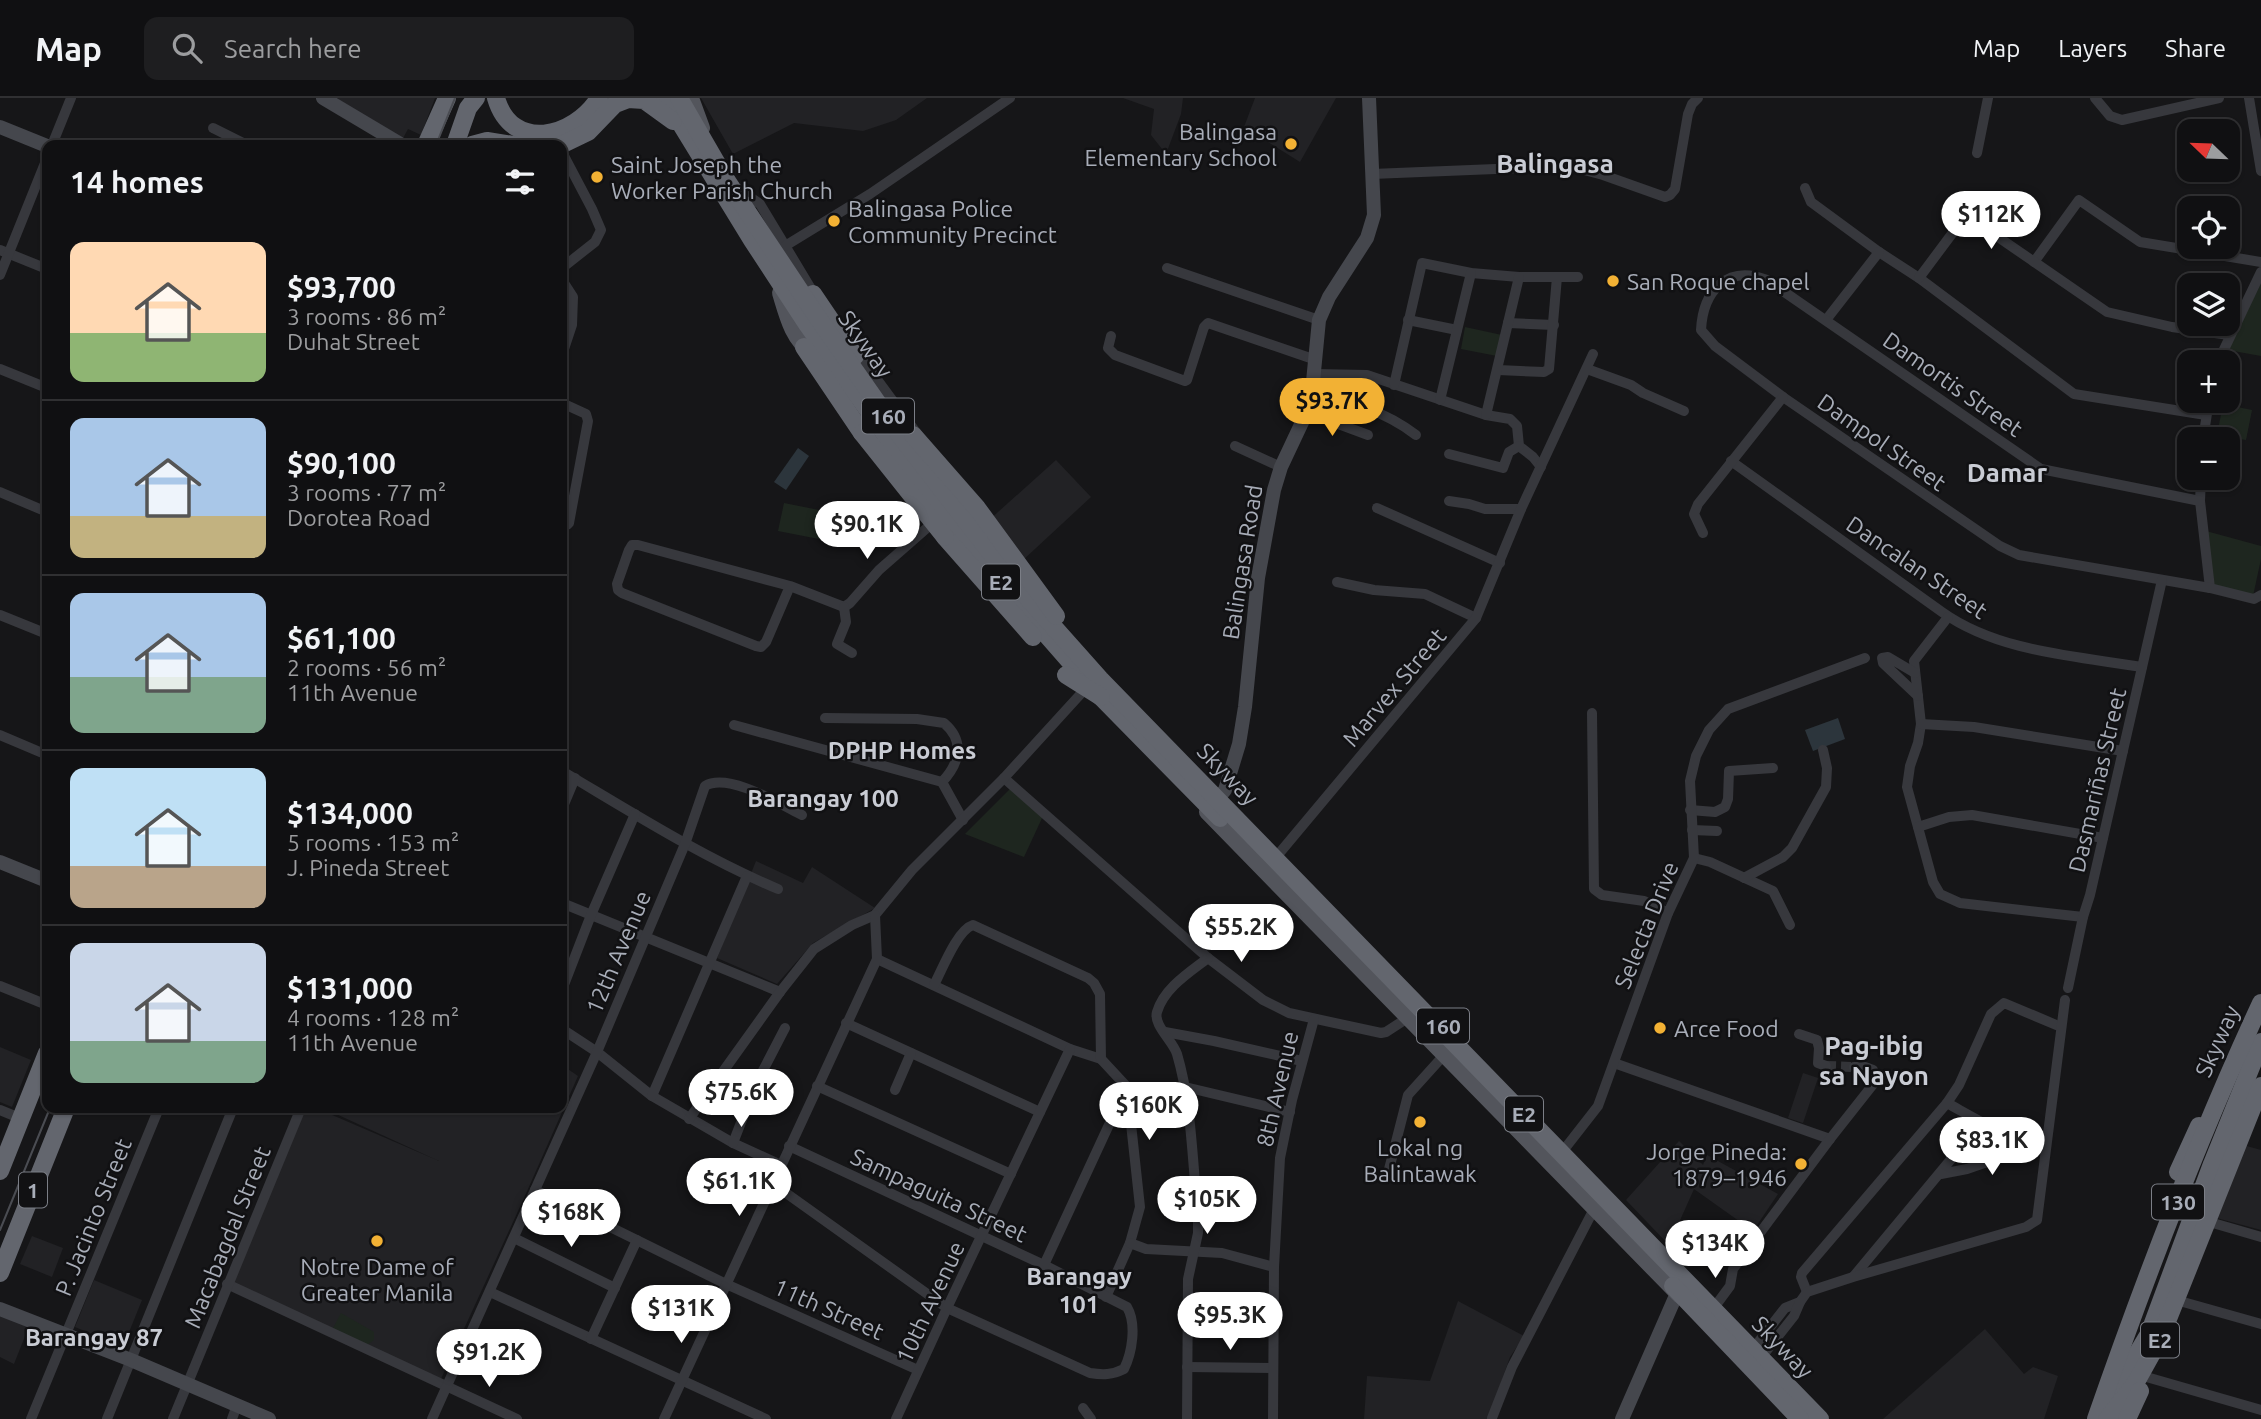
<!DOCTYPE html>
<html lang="en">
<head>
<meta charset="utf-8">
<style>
  body { margin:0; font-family:Ubuntu,sans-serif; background:#1e1e20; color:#f1f3f6; height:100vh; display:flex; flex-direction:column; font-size:26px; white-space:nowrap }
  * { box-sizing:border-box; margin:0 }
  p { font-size:23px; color:#9c9d9f }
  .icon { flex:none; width:38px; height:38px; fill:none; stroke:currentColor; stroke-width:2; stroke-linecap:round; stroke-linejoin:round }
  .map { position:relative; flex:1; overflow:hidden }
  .details { position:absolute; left:42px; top:42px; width:525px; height:973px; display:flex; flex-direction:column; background:#101012; border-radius:14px; box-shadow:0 2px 5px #0004,0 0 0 2px #303032 }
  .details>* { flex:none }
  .needle { width:46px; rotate:293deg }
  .fabs { position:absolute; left:2177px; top:21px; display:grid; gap:14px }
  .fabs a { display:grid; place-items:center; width:63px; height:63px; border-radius:14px; background:#101012; box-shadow:0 2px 5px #0004,0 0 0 2px #303032; font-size:35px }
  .price { position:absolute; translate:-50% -60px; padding:0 16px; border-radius:24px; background:#fff; color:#222; font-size:23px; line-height:46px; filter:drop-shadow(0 2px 4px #0008) }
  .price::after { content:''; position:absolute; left:50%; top:42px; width:21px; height:16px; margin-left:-10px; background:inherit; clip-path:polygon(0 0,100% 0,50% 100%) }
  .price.active { background:#f2b134; color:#111 }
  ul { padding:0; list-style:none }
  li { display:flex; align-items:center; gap:21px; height:175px; padding:0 28px }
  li+li { border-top:2px solid #303032 }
  li span { display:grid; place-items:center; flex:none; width:196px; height:140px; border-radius:14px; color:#555 }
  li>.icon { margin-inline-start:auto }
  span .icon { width:84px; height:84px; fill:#fffc; stroke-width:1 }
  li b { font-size:30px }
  h2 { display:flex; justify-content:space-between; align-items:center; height:84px; padding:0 28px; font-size:30px }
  header { display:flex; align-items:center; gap:42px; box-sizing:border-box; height:98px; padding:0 35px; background:#101012; border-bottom:2px solid #303032 }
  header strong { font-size:33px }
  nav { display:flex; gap:38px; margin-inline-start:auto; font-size:24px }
  .search { width:490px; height:63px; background:#1e1e20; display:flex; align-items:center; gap:18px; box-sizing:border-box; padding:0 24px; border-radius:14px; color:#9c9d9f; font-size:26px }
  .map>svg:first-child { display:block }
  .built { fill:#222225 }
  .green { fill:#1e261f }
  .water { fill:#2c353c }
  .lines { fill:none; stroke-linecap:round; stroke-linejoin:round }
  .street-tunnel { stroke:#333438; stroke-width:10; stroke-dasharray:10 5; stroke-linecap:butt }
  .street { stroke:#37383d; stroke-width:10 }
  .secondary { stroke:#45474d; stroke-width:14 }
  .primary { stroke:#53555c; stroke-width:16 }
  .highway { stroke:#63666e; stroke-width:18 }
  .tram { stroke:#4a4c52; stroke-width:2 }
  .highway-bridge { stroke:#63666e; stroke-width:18 }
  .poi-dot { fill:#f2b134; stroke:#111113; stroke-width:2.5 }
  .labels { text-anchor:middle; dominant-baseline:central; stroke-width:5; stroke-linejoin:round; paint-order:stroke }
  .shield { fill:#111113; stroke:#7b7e86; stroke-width:2 }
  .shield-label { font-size:21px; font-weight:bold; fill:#a8adb8 }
  .poi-label { font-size:23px; fill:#a8adb8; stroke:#111113; text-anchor:start }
  .street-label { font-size:23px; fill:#a8adb8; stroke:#111113 }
  .neighbourhood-label { font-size:24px; font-weight:bold; fill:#c9ccd4; stroke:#111113 }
  .quarter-label { font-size:26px; font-weight:bold; fill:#c9ccd4; stroke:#111113 }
</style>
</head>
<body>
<header>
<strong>Map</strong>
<div class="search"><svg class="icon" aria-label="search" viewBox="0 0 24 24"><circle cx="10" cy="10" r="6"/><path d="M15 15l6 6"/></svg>Search here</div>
<nav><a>Map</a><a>Layers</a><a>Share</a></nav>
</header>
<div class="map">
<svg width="2261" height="1321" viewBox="0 0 2261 1321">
  <rect width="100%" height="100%" fill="#161618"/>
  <g class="built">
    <polygon points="336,0 435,0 421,37 408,31 402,42"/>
    <polygon points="701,0 927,0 896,22 863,33 794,25 733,56"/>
    <polygon points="1123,0 1183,0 1181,16 1166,56 1151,37 1154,11"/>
    <polygon points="1255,0 1336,0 1300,64 1244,29"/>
    <polygon points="1056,362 1091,399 1022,463 988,423"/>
    <polygon points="756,763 803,785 812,769 875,810 813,845 777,886 717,860"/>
    <polygon points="0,949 31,962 12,1009 0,1004"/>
    <polygon points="562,967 578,978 524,1100 441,1281 232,1185 302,1010 316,1010 439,1063 323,1010 562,1010"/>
    <polygon points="1803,975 1818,980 1803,1025 1788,1020"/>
    <polygon points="1679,1043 1703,1067 1707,1057 1778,1096 1753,1133 1694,1091 1669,1147 1626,1102"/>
    <polygon points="2243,1047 2261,1052 2261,1132 2213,1119"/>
    <polygon points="32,1138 63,1150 52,1179 20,1166"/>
    <polygon points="94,1182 142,1202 123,1249 75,1229"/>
    <polygon points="1458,1203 1524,1238 1510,1259 1488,1321 1364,1321 1367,1278 1430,1283"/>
    <polygon points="0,1216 29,1228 14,1266 0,1259"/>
    <polygon points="1985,1231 2024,1276 2033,1269 2058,1278 2044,1321 1883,1321"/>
  </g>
  <g class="green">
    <polygon points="2261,185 2261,258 2228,252"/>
    <polygon points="1465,229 1502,237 1497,258 1461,251"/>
    <polygon points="2223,306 2252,312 2246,342 2217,337"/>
    <polygon points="784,405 829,414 824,442 778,433"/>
    <polygon points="2206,433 2261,448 2261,461 2253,498 2215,492"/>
    <polygon points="1011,690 1043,718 1024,759 965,736"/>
    <polygon points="341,1215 374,1234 374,1242 367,1247 332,1232"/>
  </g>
  <g class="water">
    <polygon points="798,350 809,358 786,392 774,384"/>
    <polygon points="1838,620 1845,641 1813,653 1805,632"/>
  </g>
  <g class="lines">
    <polyline class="street-tunnel" points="1826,968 1854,969"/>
    <g class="street">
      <polyline points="2095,0 2110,18 2122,22 2219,0"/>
      <polyline points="2249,0 2261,73"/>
      <polyline points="213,30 247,47"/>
      <polyline points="52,47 71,0"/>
      <polyline points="562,54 592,111 601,132 595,144 562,170"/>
      <polyline points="1977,55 1988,0"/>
      <polyline points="1372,76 1569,68 1603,77 1665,99 1670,97 1675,91 1688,16 1692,6 1698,0"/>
      <polyline points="1805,90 1811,104 1879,154 1919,180 2074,296 2206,317"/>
      <polyline points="738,91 760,106 816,199"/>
      <polyline points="785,148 870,96 1010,0"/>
      <polyline points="0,152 47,171"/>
      <polyline points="2034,164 2079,102 2140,144 2261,164"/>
      <polyline points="1167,170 1319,222"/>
      <polyline points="0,177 47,60"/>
      <polyline points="1919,180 1966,117 2107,214 2172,229 2229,237"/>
      <polyline points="562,182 573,199 572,227 562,257"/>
      <polyline points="1408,222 1457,232"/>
      <polyline points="1826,222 1879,154"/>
      <polyline points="1508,225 1554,227"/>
      <polyline points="1111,238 1108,250 1115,257 1185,283 1187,282 1204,229 1208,225 1316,262"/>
      <polyline points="856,253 918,337"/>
      <polyline points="2218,264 2261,174"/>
      <polyline points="0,271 47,290"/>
      <polyline points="1587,271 1631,287 1643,295 1684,313"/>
      <polyline points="1498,272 1544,274 1549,271 1557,179"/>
      <polyline points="1315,276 1367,277 1486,317 1510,321 1517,328 1519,348 1533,359 1541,369"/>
      <polyline points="1394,287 1422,165 1471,175 1519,179 1578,179"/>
      <path d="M1312 294C1349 303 1385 313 1416 337"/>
      <polyline points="1440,302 1471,175"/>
      <polyline points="562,305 586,316 588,323 569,425 567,427 562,426"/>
      <polyline points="1306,314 1368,337"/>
      <polyline points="1486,317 1519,179"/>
      <polyline points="2203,341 2209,303"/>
      <polyline points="1235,348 1281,369"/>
      <polyline points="1449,356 1503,370 1509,354 1519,348"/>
      <path d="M1731 363 1942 514C1998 554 2076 558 2142 569"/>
      <polyline points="2201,380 2200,403 2210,490"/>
      <polyline points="0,394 47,414"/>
      <polyline points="1449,403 1469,406 1485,411 1521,411"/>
      <path d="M2200 403 2041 371 1767 182C1727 166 1703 193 1701 232L1715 248 1783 299 2000 448 2019 457 2210 490 2254 501 2261 497"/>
      <polyline points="1377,410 1500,465"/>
      <polyline points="1703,435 1694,416 1698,406 1783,299"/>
      <polyline points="1337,484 1374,492 1425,496 1476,520"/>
      <polyline points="790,488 766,544 761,549 756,548 622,495 618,492 617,486 629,452 632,447 638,447 790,488 844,509 850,505 879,472 936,422"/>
      <polyline points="844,509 846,524 837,546 852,555"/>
      <polyline points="0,517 47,536"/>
      <polyline points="1948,519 1914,563 1921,626 1918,645 1910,668 1907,689 1933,784 1940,796 1960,805 2083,819"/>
      <polyline points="1915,575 1888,559 1882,560 1883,565 1918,598"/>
      <polyline points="1592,615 1594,791 1602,797 1644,803 1668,815"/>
      <path d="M825 620 917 621 944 625C965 643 960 665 942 684"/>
      <polyline points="1921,626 1974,629 2123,653"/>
      <polyline points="734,627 942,684 963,722"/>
      <polyline points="0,637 47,657"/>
      <path d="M562 673C633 715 702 759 778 791"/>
      <polyline points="1004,680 1208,860 1263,902 1289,915 1381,935 1386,934 1409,919"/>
      <polyline points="562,711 575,680"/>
      <polyline points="1690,712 1715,714 1725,709 1728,701 1729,673 1773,670"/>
      <polyline points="1918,729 1949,719 1972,717 2103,740"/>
      <polyline points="1692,732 1717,733"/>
      <polyline points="1694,760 1710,764 1773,793 1790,827"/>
      <polyline points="1272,764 1476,520 1521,411 1593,256"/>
      <polyline points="1744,780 1783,759 1792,750 1826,689 1827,670 1823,652"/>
      <polyline points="562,805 780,894"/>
      <polyline points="877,861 1070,951 1101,961"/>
      <path d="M934 887C942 872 957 832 973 827L1088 880 1094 885 1100 896 1101 961 1127 989 1140 1109 1130 1145 1106 1199"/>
      <polyline points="0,888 47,907"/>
      <polyline points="2068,890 2083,819 2090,797 2162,482"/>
      <polyline points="562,892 591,817 635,716"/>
      <polyline points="846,925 1040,1014"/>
      <polyline points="562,931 597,954 652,998 733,1045 781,1067"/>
      <polyline points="1165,934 1214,943 1302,963"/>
      <polyline points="1799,936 1817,942 1819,950 1818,965 1826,968"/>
      <polyline points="1614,965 1830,1041"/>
      <polyline points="817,988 1011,1076"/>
      <polyline points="1185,989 1290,1014"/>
      <polyline points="895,992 911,955"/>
      <polyline points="652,998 747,778"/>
      <path d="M1947 1005C1978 1022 2011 1042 2045 1051"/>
      <polyline points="0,1012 22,1021"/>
      <polyline points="689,1021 780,894 814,851 852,827 875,817 912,772 1004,680 1087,589"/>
      <polyline points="733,1045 756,986 785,930"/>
      <polyline points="1559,1058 1598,1008 1668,815 1694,760 1690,683 1696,658 1709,632 1728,611 1865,560"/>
      <polyline points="1941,1076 1967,1071 2033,1048"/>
      <polyline points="1387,1079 1408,997 1445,956"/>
      <path d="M772 1085 947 1210 1090 1275C1103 1277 1112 1277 1124 1271 1132 1255 1137 1226 1127 1209L1044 1167 789 1048"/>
      <polyline points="535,1092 726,1186 918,1272"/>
      <polyline points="2206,1123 2261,1139"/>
      <polyline points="514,1140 615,1190"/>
      <polyline points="1130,1145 1146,1151 1222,1155 1274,1169"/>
      <polyline points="1044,1167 1126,990"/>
      <polyline points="1854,1178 1982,1024"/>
      <polyline points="227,1186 517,1321"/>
      <polyline points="490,1194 766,1321"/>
      <polyline points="1807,1194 1801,1179 1802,1175 1947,1005 1959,987 1991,916 2004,905 2061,929"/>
      <polyline points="2176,1202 2261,1226"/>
      <polyline points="1716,1207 1730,1188 1733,1171 1830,1041 1875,984 1876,978 1873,972 1865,969 1854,969"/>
      <polyline points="591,1241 637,1142"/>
      <polyline points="1756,1247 1785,1210 1800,1204"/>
      <polyline points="1764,1256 1794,1218 1800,1204 1807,1194 1853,1179 2026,1129 2037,1122 2065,902"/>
      <polyline points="1187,1269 1273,1270"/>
      <polyline points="2143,1278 2261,1312"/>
      <polyline points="1083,1310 1091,1321"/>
      <polyline points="1492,1320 1512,1269 1594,1111"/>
      <polyline points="31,1321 159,1010"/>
      <polyline points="107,1321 233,1010"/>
      <polyline points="173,1321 301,1010"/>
      <polyline points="232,1321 237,1307"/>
      <path d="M432 1321 597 954 685 746 705 688C728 674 780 706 802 717"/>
      <polyline points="664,1321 877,861 875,817"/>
      <polyline points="896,1321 947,1210 1070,951"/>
      <path d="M1187 1321 1188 1181 1198 1135V1116C1192 1063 1192 1007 1177 956 1173 943 1153 927 1157 914 1164 890 1190 874 1208 860"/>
      <polyline points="1273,1321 1274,1169 1280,1060 1292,1002 1314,921"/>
    </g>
    <g class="secondary">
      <polyline points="323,0 402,47"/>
      <polyline points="0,29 47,48"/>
      <polyline points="1219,699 1225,692 1239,646 1245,609 1258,480 1274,392 1281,369 1305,318 1312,294 1319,222 1329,199 1367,140 1374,117 1369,0"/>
      <polyline points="0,764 47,783"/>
      <polyline points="0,1211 131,1262 269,1321"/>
      <polyline points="1622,1321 1681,1186"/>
    </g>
    <g class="primary">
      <polyline points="691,0 702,30"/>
      <path d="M780 195C787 218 792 241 812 255"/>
      <polyline points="1207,714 1680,1198"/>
    </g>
    <g class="highway">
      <path d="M496 0C512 55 574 40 599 0"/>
      <polyline points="665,0 752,142 807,226 921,387 1003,487 1101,599 1220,720"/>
      <polyline points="426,47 447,0"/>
      <polyline points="455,47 468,10 476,0"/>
      <polyline points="472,47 487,43 513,47"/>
      <polyline points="561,47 588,34 615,6 628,1 644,2 673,23"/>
      <polyline points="813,196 855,258"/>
      <polyline points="804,249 862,335"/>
      <polyline points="945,439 1033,539"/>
      <polyline points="0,1073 47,955"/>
      <polyline points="2178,1074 2199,1028"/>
      <polyline points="0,1175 66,1010"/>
    </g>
    <g class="tram">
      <polyline points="436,47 455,0"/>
      <polyline points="0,1132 50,1010"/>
    </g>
    <g class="highway-bridge">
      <polyline points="679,0 727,83 818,220 902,340 1011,481 1100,581 1820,1321"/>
      <polyline points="862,335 945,439"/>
      <polyline points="913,337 977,410 1056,518"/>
      <polyline points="1066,577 1101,599"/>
      <polyline points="1673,1188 1800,1321"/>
      <polyline points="2110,1301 2149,1236 2212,1066 2261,944"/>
      <path d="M2096 1321C2145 1180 2198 1041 2261 905"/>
      <polyline points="2107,1321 2135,1286 2160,1241 2261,988"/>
      <polyline points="2127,1321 2140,1293"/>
    </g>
  </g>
  <g class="poi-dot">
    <circle cx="1291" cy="46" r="7"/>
    <circle cx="597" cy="79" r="7"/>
    <circle cx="834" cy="123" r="7"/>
    <circle cx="1613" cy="183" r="7"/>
    <circle cx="1660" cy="930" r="7"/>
    <circle cx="1420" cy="1024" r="7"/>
    <circle cx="1801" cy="1066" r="7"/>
    <circle cx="377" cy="1143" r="7"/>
  </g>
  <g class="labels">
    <g class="shield">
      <rect x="862" y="300.5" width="52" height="35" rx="5"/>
      <rect x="982" y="466.5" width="38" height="35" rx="5"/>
      <rect x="1417" y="910.5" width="52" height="35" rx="5"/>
      <rect x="1505" y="998.5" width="38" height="35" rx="5"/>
      <rect x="19" y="1074.5" width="28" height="35" rx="5"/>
      <rect x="2152" y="1086.5" width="52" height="35" rx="5"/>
      <rect x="2141" y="1224.5" width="38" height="35" rx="5"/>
    </g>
    <g class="shield-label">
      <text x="888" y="318">160</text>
      <text x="1001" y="484">E2</text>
      <text x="1443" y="928">160</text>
      <text x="1524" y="1016">E2</text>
      <text x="33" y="1092">1</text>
      <text x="2178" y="1104">130</text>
      <text x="2160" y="1242">E2</text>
    </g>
    <g class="poi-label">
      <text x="1277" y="33" text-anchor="end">Balingasa<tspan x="1277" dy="26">Elementary School</tspan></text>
      <text x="611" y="66">Saint Joseph the<tspan x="611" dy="26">Worker Parish Church</tspan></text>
      <text x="848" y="110">Balingasa Police<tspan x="848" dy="26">Community Precinct</tspan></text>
      <text x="1627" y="183">San Roque chapel</text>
      <text x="1674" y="930">Arce Food</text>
      <text x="1420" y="1049" text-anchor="middle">Lokal ng<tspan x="1420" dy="26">Balintawak</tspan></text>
      <text x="1787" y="1053" text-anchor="end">Jorge Pineda:<tspan x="1787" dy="26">1879–1946</tspan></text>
      <text x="377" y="1168" text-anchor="middle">Notre Dame of<tspan x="377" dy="26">Greater Manila</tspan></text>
    </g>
    <g class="street-label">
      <text transform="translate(866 246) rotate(55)">Skyway</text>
      <text transform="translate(1953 286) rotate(35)">Damortis Street</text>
      <text transform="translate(1882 344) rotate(35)">Dampol Street</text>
      <text transform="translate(1242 464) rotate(-81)">Balingasa Road</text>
      <text transform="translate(1917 469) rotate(34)">Dancalan Street</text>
      <text transform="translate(1394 589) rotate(-50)">Marvex Street</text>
      <text transform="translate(1228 676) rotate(46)">Skyway</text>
      <text transform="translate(2097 682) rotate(-77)">Dasmariñas Street</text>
      <text transform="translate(1646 827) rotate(-68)">Selecta Drive</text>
      <text transform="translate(618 854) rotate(-67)">12th Avenue</text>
      <text transform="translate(2217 943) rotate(-66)">Skyway</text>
      <text transform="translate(1277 991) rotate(-77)">8th Avenue</text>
      <text transform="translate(939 1097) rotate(25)">Sampaguita Street</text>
      <text transform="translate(93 1119) rotate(-68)">P. Jacinto Street</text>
      <text transform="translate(227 1139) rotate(-68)">Macabagdal Street</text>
      <text transform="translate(930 1204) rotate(-65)">10th Avenue</text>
      <text transform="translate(829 1211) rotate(24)">11th Street</text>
      <text transform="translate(1783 1249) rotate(46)">Skyway</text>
    </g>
    <g class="neighbourhood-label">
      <text x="902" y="652">DPHP Homes</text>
      <text x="823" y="700">Barangay 100</text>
      <text x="1079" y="1178">Barangay<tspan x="1079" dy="28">101</tspan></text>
      <text x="94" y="1239">Barangay 87</text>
    </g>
    <g class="quarter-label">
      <text x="1555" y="65">Balingasa</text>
      <text x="2007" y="374">Damar</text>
      <text x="1874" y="947">Pag-ibig<tspan x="1874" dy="30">sa Nayon</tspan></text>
    </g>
  </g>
</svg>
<div class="fabs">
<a><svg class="needle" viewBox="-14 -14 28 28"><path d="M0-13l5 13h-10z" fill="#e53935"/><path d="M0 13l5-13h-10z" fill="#9c9d9f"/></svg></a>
<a><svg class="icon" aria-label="locate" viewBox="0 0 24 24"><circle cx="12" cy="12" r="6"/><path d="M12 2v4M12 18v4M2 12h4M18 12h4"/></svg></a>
<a><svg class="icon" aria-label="layers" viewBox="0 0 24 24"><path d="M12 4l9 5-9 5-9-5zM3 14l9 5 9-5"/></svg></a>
<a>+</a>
<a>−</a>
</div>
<b class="price" style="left:1991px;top:153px">$112K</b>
<b class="price active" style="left:1332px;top:340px">$93.7K</b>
<b class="price" style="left:867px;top:463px">$90.1K</b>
<b class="price" style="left:1241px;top:866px">$55.2K</b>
<b class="price" style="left:741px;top:1031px">$75.6K</b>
<b class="price" style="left:1149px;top:1044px">$160K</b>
<b class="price" style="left:1992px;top:1079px">$83.1K</b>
<b class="price" style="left:739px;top:1120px">$61.1K</b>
<b class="price" style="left:1207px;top:1138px">$105K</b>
<b class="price" style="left:571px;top:1151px">$168K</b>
<b class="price" style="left:1715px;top:1182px">$134K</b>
<b class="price" style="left:681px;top:1247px">$131K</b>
<b class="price" style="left:1230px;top:1254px">$95.3K</b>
<b class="price" style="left:489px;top:1291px">$91.2K</b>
<section class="details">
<h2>14 homes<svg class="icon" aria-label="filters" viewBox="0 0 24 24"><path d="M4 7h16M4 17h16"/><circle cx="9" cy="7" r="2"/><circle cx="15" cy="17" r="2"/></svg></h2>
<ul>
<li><span style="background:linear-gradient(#ffd9b3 65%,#8fb573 0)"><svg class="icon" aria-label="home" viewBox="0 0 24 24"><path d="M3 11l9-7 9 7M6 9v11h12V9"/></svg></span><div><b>$93,700</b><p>3 rooms · 86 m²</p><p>Duhat Street</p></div></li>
<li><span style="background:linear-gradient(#a9c7e8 70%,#c2b280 0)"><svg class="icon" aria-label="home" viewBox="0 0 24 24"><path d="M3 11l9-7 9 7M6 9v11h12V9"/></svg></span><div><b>$90,100</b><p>3 rooms · 77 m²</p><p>Dorotea Road</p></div></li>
<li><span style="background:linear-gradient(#a9c7e8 60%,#7fa58c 0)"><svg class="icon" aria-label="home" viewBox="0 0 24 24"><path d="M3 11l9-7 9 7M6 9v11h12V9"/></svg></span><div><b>$61,100</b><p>2 rooms · 56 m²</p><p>11th Avenue</p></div></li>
<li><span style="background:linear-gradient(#bfe0f5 70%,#b9a48a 0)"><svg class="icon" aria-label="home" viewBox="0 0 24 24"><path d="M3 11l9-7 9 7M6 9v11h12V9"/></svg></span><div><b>$134,000</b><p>5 rooms · 153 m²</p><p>J. Pineda Street</p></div></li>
<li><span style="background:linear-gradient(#c9d6e8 70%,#7fa58c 0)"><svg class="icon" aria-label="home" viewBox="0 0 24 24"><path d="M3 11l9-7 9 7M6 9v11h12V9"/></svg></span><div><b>$131,000</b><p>4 rooms · 128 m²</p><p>11th Avenue</p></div></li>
</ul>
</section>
</div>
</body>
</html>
